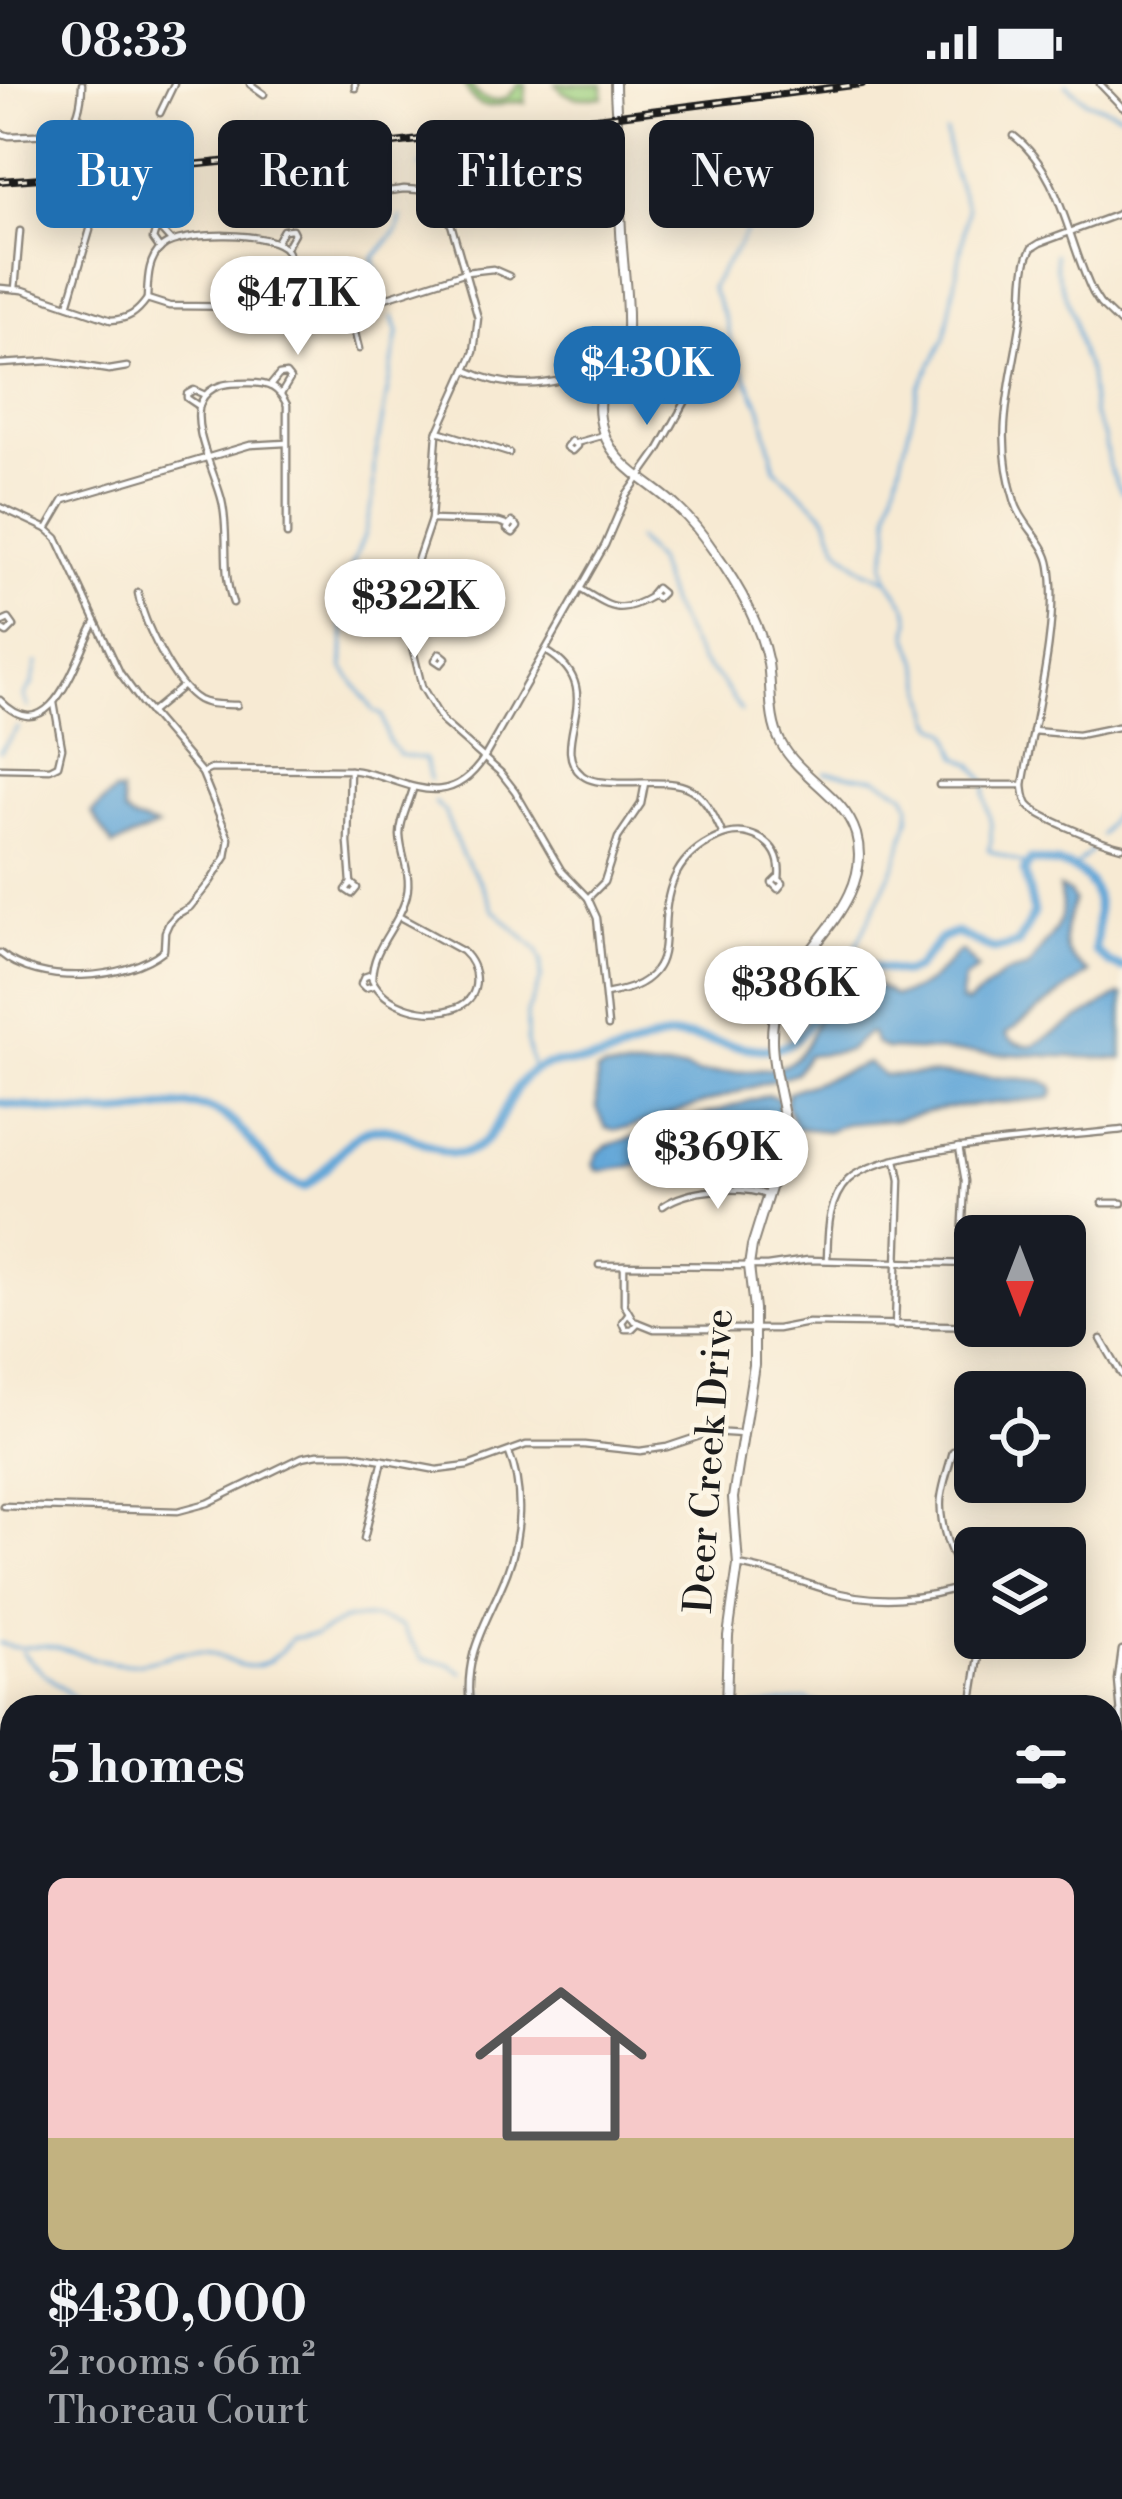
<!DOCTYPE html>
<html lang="en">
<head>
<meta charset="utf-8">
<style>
  body { margin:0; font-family:"Libre Bodoni",serif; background:#20242c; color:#f1f3f6; height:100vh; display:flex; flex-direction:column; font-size:45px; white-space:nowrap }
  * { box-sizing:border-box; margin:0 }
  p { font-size:39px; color:#9ea1a6 }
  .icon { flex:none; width:66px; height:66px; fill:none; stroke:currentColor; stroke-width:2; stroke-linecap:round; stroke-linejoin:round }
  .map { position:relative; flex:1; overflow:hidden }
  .details { position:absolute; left:0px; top:1611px; width:1122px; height:804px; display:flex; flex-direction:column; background:#171b24; border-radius:36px 36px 0 0; box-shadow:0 6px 30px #0003 }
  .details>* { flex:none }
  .banner { position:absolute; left:36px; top:36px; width:1050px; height:108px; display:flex; gap:24px }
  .needle { width:78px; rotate:180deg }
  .controls { position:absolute; left:954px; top:1131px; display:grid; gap:24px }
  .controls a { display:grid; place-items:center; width:132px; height:132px; border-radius:18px; background:#171b24; box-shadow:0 6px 30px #0003; font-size:60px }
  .price { position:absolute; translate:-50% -102px; padding:0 27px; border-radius:42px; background:#fff; color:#222; font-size:39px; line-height:78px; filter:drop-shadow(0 3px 6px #0008) }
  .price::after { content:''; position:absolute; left:50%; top:72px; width:36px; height:27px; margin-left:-18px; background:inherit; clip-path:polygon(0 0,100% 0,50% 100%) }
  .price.on { background:#1f6fb2; color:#fff }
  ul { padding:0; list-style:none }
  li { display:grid; align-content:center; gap:24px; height:636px; padding:0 48px }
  li span { display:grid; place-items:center; height:372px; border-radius:18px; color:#555 }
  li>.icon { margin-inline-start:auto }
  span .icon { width:216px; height:216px; fill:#fffc; stroke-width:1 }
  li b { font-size:51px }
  h2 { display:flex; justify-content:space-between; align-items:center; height:144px; padding:0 48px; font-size:51px }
  .pill { padding:0 42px; border-radius:18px; background:#171b24; box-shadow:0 6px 30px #0003; font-size:42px; line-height:108px }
  .pill.on { background:#1f6fb2; color:#fff }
  .status { display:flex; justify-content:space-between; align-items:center; height:84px; padding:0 60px; background:#171b24; direction:ltr }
  .status svg { height:33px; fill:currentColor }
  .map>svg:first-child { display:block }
  .green { fill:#9ed080; stroke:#5d764e; stroke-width:3 }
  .water { fill:#63a7d8; stroke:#40627a; stroke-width:3 }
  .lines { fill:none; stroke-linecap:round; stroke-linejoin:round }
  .stream { stroke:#63a7d8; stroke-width:3 }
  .river { stroke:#63a7d8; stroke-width:9 }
  .minor-casing { stroke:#8a8378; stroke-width:9 }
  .tertiary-casing { stroke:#8a8378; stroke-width:12 }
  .secondary-casing { stroke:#8a8378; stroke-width:14 }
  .minor { stroke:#fff; stroke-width:4.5 }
  .tertiary { stroke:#fff; stroke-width:8 }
  .secondary { stroke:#fde4d1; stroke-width:9 }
  .rail-casing { stroke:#1c1c1c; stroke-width:8 }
  .rail { stroke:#fcf5e5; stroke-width:3; stroke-dasharray:9; stroke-linecap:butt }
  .labels { text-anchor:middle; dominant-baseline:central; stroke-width:9; stroke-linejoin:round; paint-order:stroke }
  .street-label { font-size:39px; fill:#1c1c1c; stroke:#fcf5e5 }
</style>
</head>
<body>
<div class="status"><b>08:33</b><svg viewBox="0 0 49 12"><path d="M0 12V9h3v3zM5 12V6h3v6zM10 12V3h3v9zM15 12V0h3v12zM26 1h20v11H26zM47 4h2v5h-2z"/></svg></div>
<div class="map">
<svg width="1122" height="2415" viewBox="0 0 1122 2415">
  <rect width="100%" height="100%" fill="#fcf5e5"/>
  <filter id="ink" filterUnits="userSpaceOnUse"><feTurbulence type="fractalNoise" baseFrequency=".00833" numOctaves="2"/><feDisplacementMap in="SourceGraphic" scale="24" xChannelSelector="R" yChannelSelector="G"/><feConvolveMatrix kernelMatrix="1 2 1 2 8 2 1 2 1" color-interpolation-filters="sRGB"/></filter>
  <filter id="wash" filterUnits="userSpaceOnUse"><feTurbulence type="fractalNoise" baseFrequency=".004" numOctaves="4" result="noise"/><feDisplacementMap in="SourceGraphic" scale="48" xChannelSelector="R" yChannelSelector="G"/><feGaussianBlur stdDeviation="2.7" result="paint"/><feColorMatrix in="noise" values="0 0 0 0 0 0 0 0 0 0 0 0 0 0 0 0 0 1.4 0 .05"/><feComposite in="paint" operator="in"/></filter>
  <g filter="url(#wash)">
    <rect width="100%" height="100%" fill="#f7ead3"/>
    <g class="green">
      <path d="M464 0H470C482 22 506 22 518 0H526L525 19C501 12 482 41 464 0Z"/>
      <path d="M556 0H603V13C584 15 567 16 556 0Z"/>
    </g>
    <g class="water">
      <polygon points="499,125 514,127 528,135 528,143 521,147 504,147 495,139 495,129"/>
      <polygon points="114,708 121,708 124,729 133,736 157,743 113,762 92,729"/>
      <path d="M1059 804 1070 809 1074 817C1062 850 1056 867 1089 889L1006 950C1011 959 1024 962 1034 961L1119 911H1122V975L886 965 875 959 872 950 867 949 848 967 808 971 796 989 630 1043 613 1046 606 1044 597 1024V988L604 985H685L698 990C718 988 768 988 783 982 831 964 809 855 894 912 923 907 938 891 957 869L963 868 978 885 964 895 960 918 967 920 1004 890 1028 884C1038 865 1062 846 1062 824 1062 817 1060 810 1059 804Z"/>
      <polygon points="868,979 883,991 931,990 1022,995 1042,997 1052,1002 1054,1008 1050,1014 945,1024 893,1036 845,1040 828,1047 796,1044 786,1020 788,1008"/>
      <polygon points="768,1011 778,1014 783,1039 776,1054 766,1058 604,1087 597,1086 593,1080 598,1069 606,1062"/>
    </g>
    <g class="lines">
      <g class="stream">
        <polyline points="1066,0 1086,17 1121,30"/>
        <polyline points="946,49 951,80 967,124 964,150 945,254 919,303 889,427 890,453 884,480 888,495 907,523 910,536 908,550 920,582 932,634 937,642 949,648 958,672 972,680 986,698"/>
        <polyline points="419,83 454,69 470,58"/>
        <path d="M752 130C745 160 724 178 711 204L726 237 733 266 761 324 775 385 821 427 828 436 837 461 844 469 864 486 886 495"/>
        <polyline points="1055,170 1056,185 1074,235 1082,272 1089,288 1093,330 1104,353 1109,383 1122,409"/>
        <polyline points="382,201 373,175 398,145 401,133"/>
        <polyline points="393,233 398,248 374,381 373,414 364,452 341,508 339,532 344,548 343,583 374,627 382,631 388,656 400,671 425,675 430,695"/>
        <polyline points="636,455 656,477 670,520 701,578 720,596 741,627"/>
        <polyline points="28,623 24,612 32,601 37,579"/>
        <polyline points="0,668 18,643"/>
        <polyline points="825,688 876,694 905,710 910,720 909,735 896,779 855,864 858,880"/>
        <polyline points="986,703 985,711 991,740 991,758 988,766 1024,780 1031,776"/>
        <polyline points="434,718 444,727 462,771 480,797 493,825 537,866 541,876 541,895 527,929 527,959 533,986"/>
        <polyline points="1101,751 1122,716"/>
        <polyline points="1074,784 1094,764"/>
        <path d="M0 1559C23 1568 24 1561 46 1562 75 1564 98 1581 127 1580 153 1580 176 1566 202 1568 221 1570 236 1585 256 1582 271 1580 283 1565 292 1554L316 1551 346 1535 376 1534 401 1542 422 1574 449 1580 463 1589"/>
        <path d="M22 1568C38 1588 65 1604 84 1623"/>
        <polyline points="474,1601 489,1616 519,1623"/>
        <polyline points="753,1623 806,1616 828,1623"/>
        <polyline points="1110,1799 1122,1804"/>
        <polyline points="451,2415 453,2414"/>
      </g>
      <g class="river">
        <path d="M0 1019C39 1025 82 1031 121 1029 151 1028 184 1015 213 1026 249 1039 265 1093 304 1103 329 1089 346 1050 373 1045 407 1039 438 1080 470 1067 503 1053 504 1009 531 988 547 976 574 980 593 977 618 973 640 959 663 954 699 945 758 978 790 959 811 946 823 910 830 888L845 880H858L904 889 916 884 941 855 956 849 995 866 1018 860 1034 829 1024 787 1031 776C1043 778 1057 779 1069 783 1105 796 1098 838 1095 867L1109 879 1122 884"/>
        <polyline points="0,2227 9,2234 12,2241"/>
        <polyline points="0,2315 12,2283"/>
        <polyline points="0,2412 1,2415"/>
      </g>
    </g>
  </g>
  <g filter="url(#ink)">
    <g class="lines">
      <g class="minor-casing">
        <g id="minor">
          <polyline points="250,0 264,10"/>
          <polyline points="355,0 355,4"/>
          <polyline points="1100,0 1122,23"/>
          <polyline points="160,29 174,0"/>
          <polyline points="71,45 79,49 83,47 84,42 79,32"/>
          <path d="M0 49 9 52C56 49 81 57 82 0"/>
          <path d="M1014 52C1062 90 1067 156 1093 209L1100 220 1122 241"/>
          <polyline points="436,115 447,100"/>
          <polyline points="357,118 374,109 404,105 419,106 436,115 449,133 478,234 474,268 437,350 431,436 414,486 410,520 411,558 422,603 443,638 501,689 515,707 561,786 588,814 597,834 608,942"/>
          <path d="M1122 127 1116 131 1040 159 1032 164 1028 172C1021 192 1025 215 1021 236 1011 304 993 349 1015 418 1022 442 1046 457 1050 482 1060 541 1033 640 1023 701 1024 709 1024 714 1028 721 1039 734 1104 759 1122 763"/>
          <polyline points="276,158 283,146 292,145 294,149 285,165"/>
          <polyline points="160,165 153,155 156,145 161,146 171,157"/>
          <path d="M0 204 23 206 111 236C129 235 137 229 147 215L169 222 354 224 466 188 493 185 509 192"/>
          <polyline points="15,205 20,147"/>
          <path d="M147 215C148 197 147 176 162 163 180 147 274 146 287 167 296 182 291 207 291 223"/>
          <polyline points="68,221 90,146"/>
          <polyline points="354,224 355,249 359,265"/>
          <polyline points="0,280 51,277 109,286 127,283"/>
          <path d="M466 286C491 298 517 303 545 299 574 295 572 288 605 295"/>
          <polygon points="687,296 693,301 688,307 682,303"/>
          <polyline points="270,302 279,291 286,290 290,295 281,310"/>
          <polyline points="199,322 187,314 187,310 194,306 205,311"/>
          <polyline points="438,347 509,369"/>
          <polygon points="571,357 577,362 572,367 566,363"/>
          <polyline points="576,359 604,351"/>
          <path d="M0 423 47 445 57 454 120 589 142 619 202 689 229 755 226 773 210 798 190 823 176 831 169 839 165 848 164 866C126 897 39 902 0 869"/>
          <polyline points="431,436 499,438 508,441"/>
          <polygon points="512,438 518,443 513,449 507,445"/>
          <polyline points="47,445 64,416 250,361 286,359"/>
          <path d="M412 500C431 501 454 497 470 506"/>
          <polygon points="474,504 480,509 474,515 469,511"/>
          <polygon points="656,504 662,509 657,514 651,510"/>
          <path d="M582 506C613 525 620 531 652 512"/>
          <path d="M138 509C143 537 173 601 199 616 210 622 225 620 237 621"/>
          <path d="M233 519C221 487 230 451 222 417 216 391 190 342 201 318 210 298 232 299 250 299 269 299 279 304 287 321V451"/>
          <polyline points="0,539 9,535 14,542 7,549 0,545"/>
          <path d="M546 567C613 606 545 660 582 691 592 699 607 698 618 699 678 700 696 688 723 751"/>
          <polygon points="440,569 446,574 441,580 435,576"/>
          <path d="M0 616C52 670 76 572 95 539"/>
          <polyline points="150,629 183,602"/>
          <polyline points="1033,647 1078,651 1122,642"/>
          <polyline points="0,684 50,685 58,681 62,664 54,619"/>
          <polyline points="350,686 348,759 351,799"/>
          <path d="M202 689 211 685 350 686C400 690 444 735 484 674L605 461 626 412 658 367 688 313V307"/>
          <polyline points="939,701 1023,701"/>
          <polygon points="777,794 783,799 778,805 772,799"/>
          <polygon points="351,799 357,804 352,810 346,806"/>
          <polyline points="588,814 604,798 618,754 641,720 645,699"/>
          <path d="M398 832 462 867C479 882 483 912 458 923 429 935 385 923 372 895 372 864 396 845 405 817 414 793 401 775 400 751 400 736 409 720 413 705"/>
          <polyline points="370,891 364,893 361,900 365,904 375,901"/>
          <path d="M606 910C625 906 642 903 655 887 665 874 664 858 665 843 666 801 678 771 717 754 732 747 747 747 761 755 777 764 781 778 779 795"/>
          <polyline points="959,1063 965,1097 961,1177"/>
          <polyline points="1103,1119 1122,1119"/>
          <path d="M663 1122C687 1105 740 1101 767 1111"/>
          <path d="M827 1176C828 1149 827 1117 848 1096 882 1062 1067 1053 1122 1046"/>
          <polyline points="599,1181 767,1182 808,1176 975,1180"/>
          <polyline points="624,1181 624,1220 634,1237 654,1245 777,1245 808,1239 998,1242"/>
          <polyline points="628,1230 622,1238 625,1245 632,1245 638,1239"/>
          <polyline points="895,1242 900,1096 896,1076"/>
          <polyline points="1101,1255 1122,1291"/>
          <path d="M953 1367C949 1383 943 1399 941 1415 938 1452 961 1487 975 1520"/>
          <polyline points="3,1422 178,1427 208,1419 302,1373 318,1370 351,1370 437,1386 468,1382 526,1361 584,1361 640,1367 667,1363 712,1348 743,1350"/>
          <polyline points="364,1455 383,1376"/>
          <path d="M738 1481C771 1486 797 1497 828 1506 873 1520 924 1516 967 1501"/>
          <polyline points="1122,1566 1118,1596 1122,1644"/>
          <path d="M470 1623C463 1567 488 1538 507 1489 521 1453 524 1405 509 1369"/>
          <polyline points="971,1623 982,1554"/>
          <polyline points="0,1723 3,1727 0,1734"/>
          <polyline points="1110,1753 1122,1731"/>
          <polyline points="0,1818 12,1809"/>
          <polyline points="1110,1861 1122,1861"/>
          <polyline points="1110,2130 1122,2121"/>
          <polyline points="1110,2141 1122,2132"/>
          <polyline points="1110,2155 1122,2166"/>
          <polyline points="1110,2212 1122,2196"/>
          <polyline points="1110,2295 1122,2281"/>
          <polyline points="1110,2362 1122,2363"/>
          <polyline points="747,2403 751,2405 756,2403"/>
          <polyline points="816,2403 821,2407 826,2403"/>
          <polyline points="894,2403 907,2410 937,2411"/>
          <polyline points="1085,2403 1087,2415"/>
          <polyline points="937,2415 937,2403"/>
          <polyline points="989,2415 990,2403"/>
          <polyline points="1023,2415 1031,2410"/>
        </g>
      </g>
      <g class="tertiary-casing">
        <g id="tertiary">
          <path d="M615 0C615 18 617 36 618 54 620 91 619 127 622 163 624 191 628 217 627 245 625 284 587 296 603 347 616 385 651 398 678 424 691 436 703 451 713 466 737 499 760 538 768 579 772 606 768 635 781 659 800 694 844 711 856 750 875 817 800 863 778 918 763 958 780 1003 786 1043L785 1056 752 1162 749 1182 754 1225V1281L733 1414 738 1481 728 1552 726 1623"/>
          <polyline points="73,2415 76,2403"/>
        </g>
      </g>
      <g class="secondary-casing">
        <g id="secondary">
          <polyline points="0,1670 12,1679"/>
          <polyline points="1110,2002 1122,2017"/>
        </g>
      </g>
      <use href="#minor" class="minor"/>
      <use href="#tertiary" class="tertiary"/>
      <use href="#secondary" class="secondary"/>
      <g class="rail-casing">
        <path id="rail" d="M0 97C289 77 575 36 862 0"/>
      </g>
      <use href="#rail" class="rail"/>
    </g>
  </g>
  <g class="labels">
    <g class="street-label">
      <text transform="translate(710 1377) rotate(-86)">Deer Creek Drive</text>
    </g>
  </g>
</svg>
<div class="controls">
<a><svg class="needle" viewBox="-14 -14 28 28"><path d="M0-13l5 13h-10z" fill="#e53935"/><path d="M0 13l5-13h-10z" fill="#9ea1a6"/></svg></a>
<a><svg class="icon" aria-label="locate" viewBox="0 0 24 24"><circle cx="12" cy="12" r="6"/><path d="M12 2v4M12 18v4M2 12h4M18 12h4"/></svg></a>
<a><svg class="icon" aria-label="layers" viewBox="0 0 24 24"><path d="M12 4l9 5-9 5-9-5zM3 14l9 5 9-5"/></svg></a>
</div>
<b class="price" style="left:298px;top:274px">$471K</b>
<b class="price on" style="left:647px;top:344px">$430K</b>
<b class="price" style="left:415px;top:577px">$322K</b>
<b class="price" style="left:795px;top:964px">$386K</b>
<b class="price" style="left:718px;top:1128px">$369K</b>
<div class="banner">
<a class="pill on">Buy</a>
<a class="pill">Rent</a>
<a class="pill">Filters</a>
<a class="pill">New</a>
</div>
<section class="details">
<h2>5 homes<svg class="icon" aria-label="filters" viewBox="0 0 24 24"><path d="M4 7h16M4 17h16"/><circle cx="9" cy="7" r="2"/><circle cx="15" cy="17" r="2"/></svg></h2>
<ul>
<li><span style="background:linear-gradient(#f6c9c9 70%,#c2b280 0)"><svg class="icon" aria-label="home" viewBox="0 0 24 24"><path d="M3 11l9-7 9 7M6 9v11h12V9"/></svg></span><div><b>$430,000</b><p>2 rooms · 66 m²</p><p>Thoreau Court</p></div></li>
</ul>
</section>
</div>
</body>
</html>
